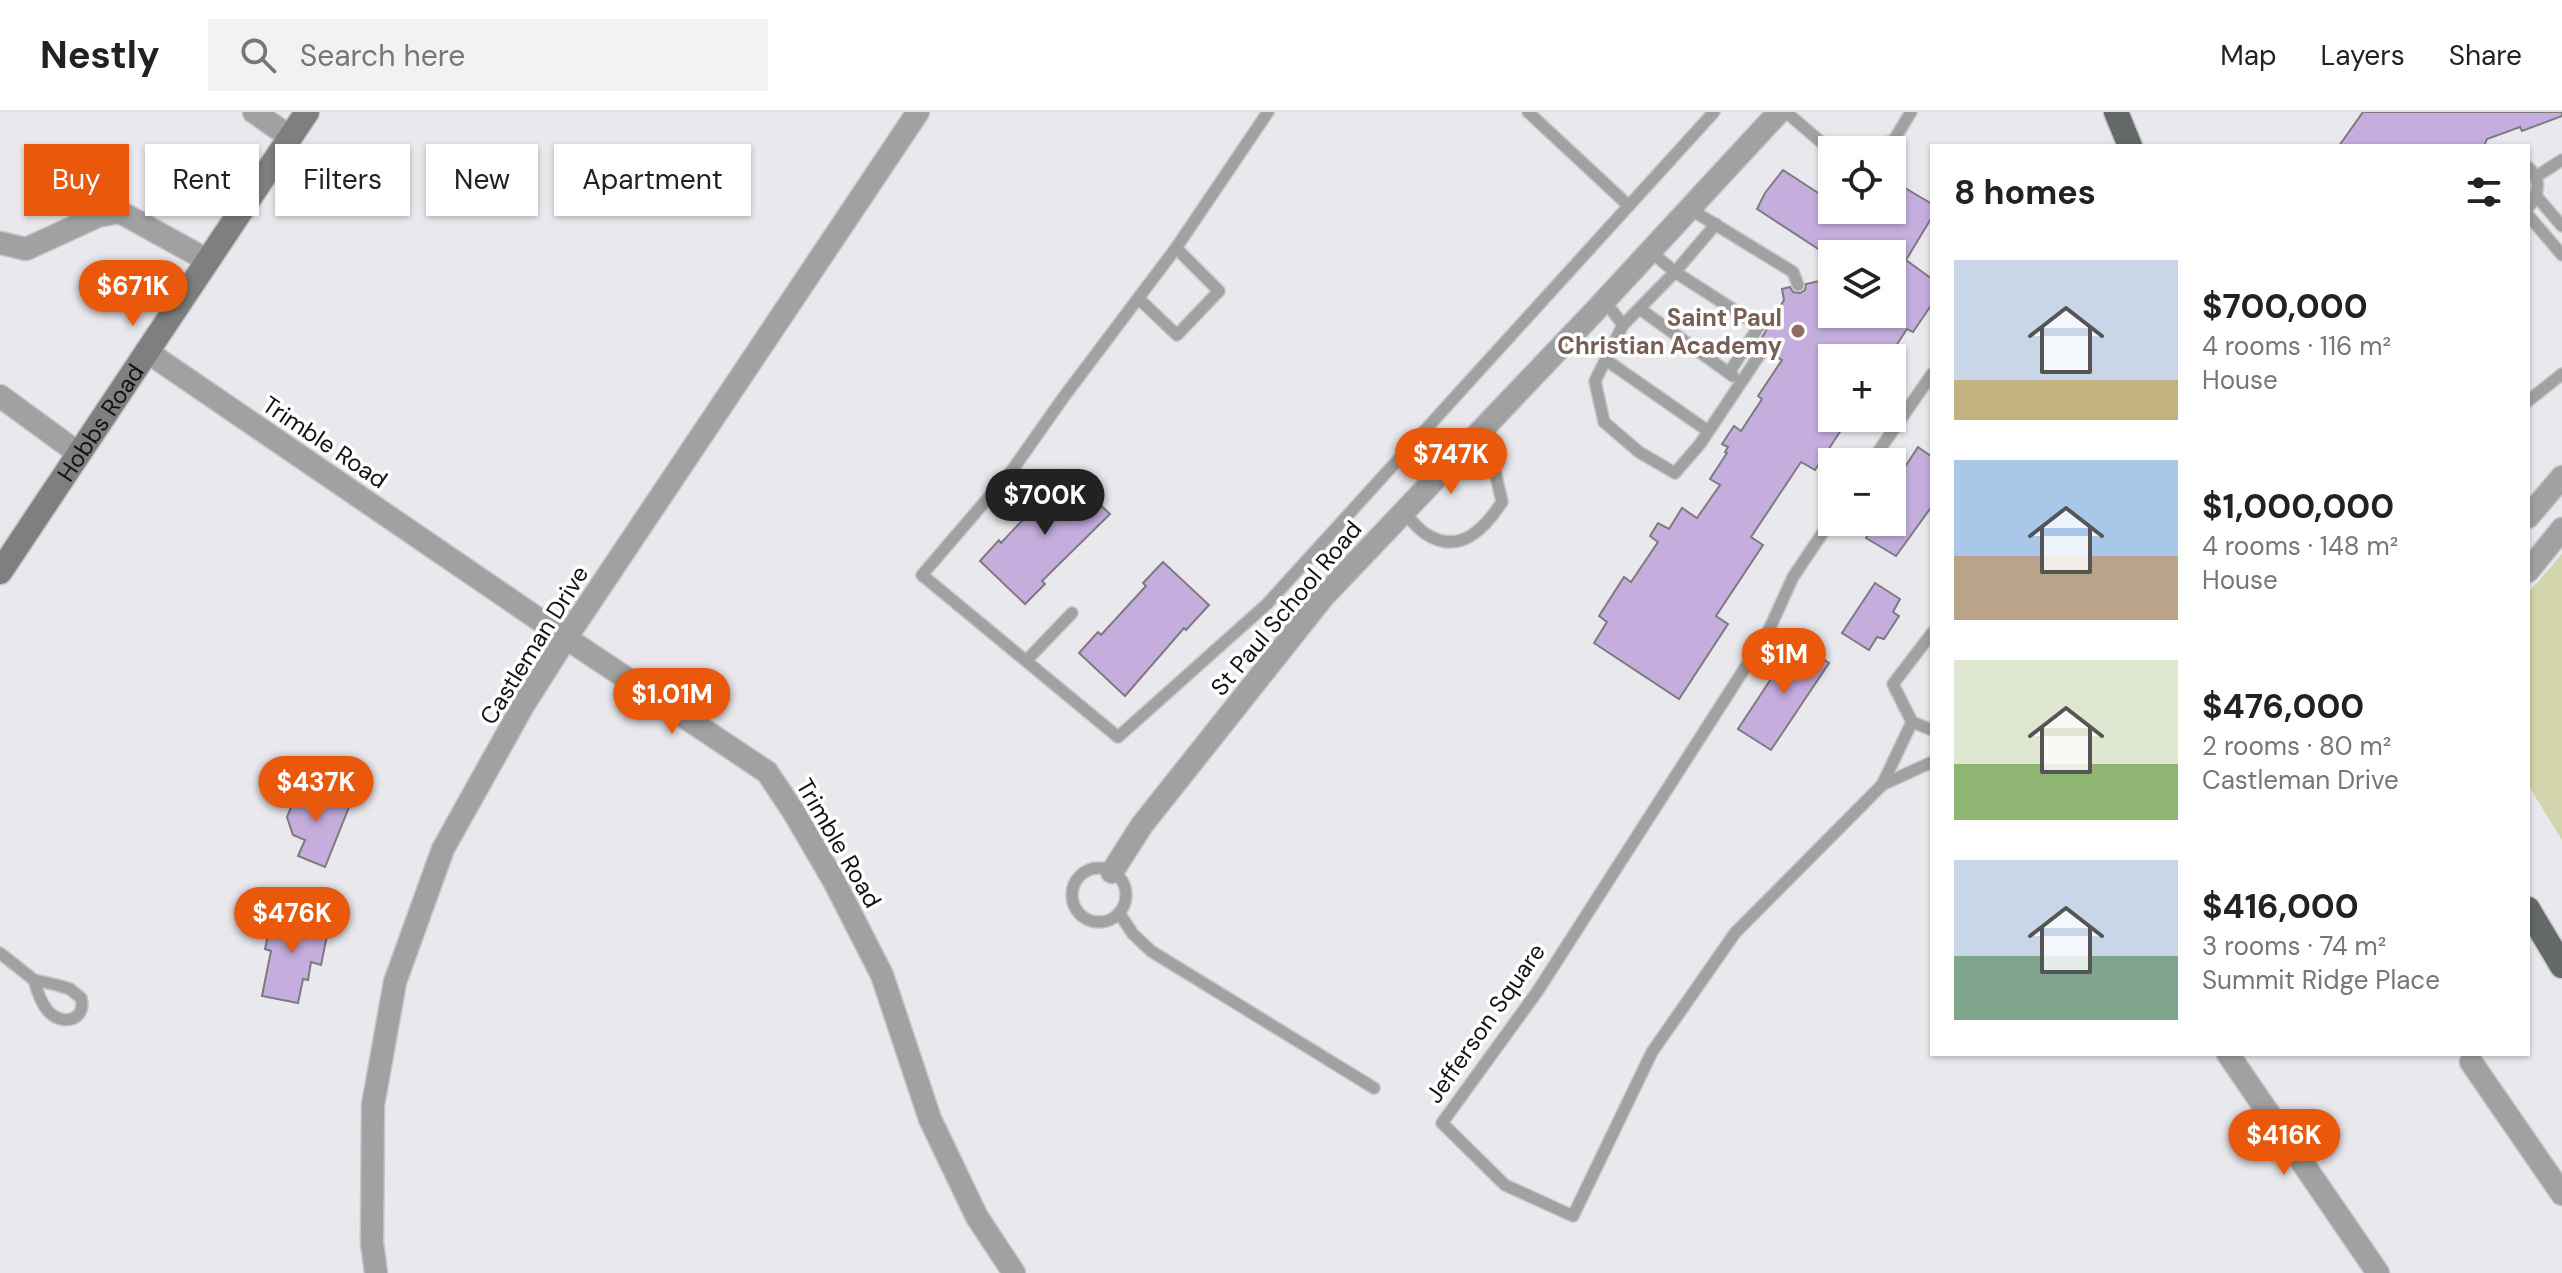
<!DOCTYPE html>
<html lang="en">
<head>
<meta charset="utf-8">
<style>
  body { margin:0; font-family:"DM Sans",sans-serif; background:#f2f2f2; color:#222; height:100vh; display:flex; flex-direction:column; font-size:30px; white-space:nowrap }
  * { box-sizing:border-box; margin:0 }
  p { font-size:26px; color:#767676 }
  .icon { flex:none; width:44px; height:44px; fill:none; stroke:currentColor; stroke-width:2; stroke-linecap:round; stroke-linejoin:round }
  .map { position:relative; flex:1; overflow:hidden }
  .details { position:absolute; left:1930px; top:32px; width:600px; height:912px; display:flex; flex-direction:column; background:#fff; border-radius:0px; box-shadow:0 2px 6px #0004 }
  .details>* { flex:none }
  .hud { position:absolute; left:24px; top:32px; width:760px; height:72px; display:flex; gap:16px }
  .buttons { position:absolute; left:1818px; top:24px; display:grid; gap:16px }
  .buttons a { display:grid; place-items:center; width:88px; height:88px; border-radius:0px; background:#fff; box-shadow:0 2px 6px #0004; font-size:40px }
  .price { position:absolute; translate:-50% -68px; padding:0 18px; border-radius:28px; background:#ea580c; color:#fff; font-size:26px; line-height:52px; filter:drop-shadow(0 2px 4px #0008) }
  .price::after { content:''; position:absolute; left:50%; top:48px; width:24px; height:18px; margin-left:-12px; background:inherit; clip-path:polygon(0 0,100% 0,50% 100%) }
  .price.selected { background:#222; color:#fff }
  ul { padding:0; list-style:none }
  li { display:flex; align-items:center; gap:24px; height:200px; padding:0 24px }
  li span { display:grid; place-items:center; flex:none; width:224px; height:160px; border-radius:0px; color:#555 }
  li>.icon { margin-inline-start:auto }
  span .icon { width:96px; height:96px; fill:#fffc; stroke-width:1 }
  li b { font-size:34px }
  h2 { display:flex; justify-content:space-between; align-items:center; height:96px; padding:0 24px; font-size:34px }
  .tag { padding:0 28px; border-radius:0px; background:#fff; box-shadow:0 2px 6px #0004; font-size:28px; line-height:72px }
  .tag.selected { background:#ea580c; color:#fff }
  header { display:flex; align-items:center; gap:48px; box-sizing:border-box; height:112px; padding:0 40px; background:#fff; border-bottom:2px solid #e0e0e0 }
  header strong { font-size:38px }
  nav { display:flex; gap:44px; margin-inline-start:auto; font-size:28px }
  .search { width:560px; height:72px; background:#f2f2f2; display:flex; align-items:center; gap:20px; box-sizing:border-box; padding:0 28px; border-radius:0px; color:#767676; font-size:30px }
  .map>svg:first-child { display:block }
  .green { fill:#d3d6ac }
  .building { fill:#c5adde; stroke:#7d7b7f; stroke-width:2 }
  .lines { fill:none; stroke-linecap:round; stroke-linejoin:round }
  .lane-casing { stroke:#c6c6ca; stroke-width:14 }
  .street-casing { stroke:#c6c6ca; stroke-width:25 }
  .secondary-casing { stroke:#c6c6ca; stroke-width:27 }
  .primary-casing { stroke:#c6c6ca; stroke-width:27 }
  .lane { stroke:#a0a2a1; stroke-width:11 }
  .street { stroke:#a0a2a1; stroke-width:22 }
  .secondary { stroke:#7d807f; stroke-width:24 }
  .primary { stroke:#646867; stroke-width:24 }
  .education-dot { fill:#8d6e63; stroke:#fff; stroke-width:3 }
  .labels { text-anchor:middle; dominant-baseline:central; stroke-width:7; stroke-linejoin:round; paint-order:stroke }
  .education-label { font-size:24px; font-weight:bold; fill:#785e54; stroke:#fff; text-anchor:end }
  .street-label { font-size:24px; fill:#131315; stroke:#fff }
</style>
</head>
<body>
<header>
<strong>Nestly</strong>
<div class="search"><svg class="icon" aria-label="search" viewBox="0 0 24 24"><circle cx="10" cy="10" r="6"/><path d="M15 15l6 6"/></svg>Search here</div>
<nav><a>Map</a><a>Layers</a><a>Share</a></nav>
</header>
<div class="map">
<svg width="2562" height="1161" viewBox="0 0 2562 1161">
  <rect width="100%" height="100%" fill="#e8e8ed"/>
  <polygon class="green" points="2562,442 2562,728 2528,673 2528,481"/>
  <g class="building">
    <polygon points="2363,0 2562,0 2562,4 2522,19 2520,15 2487,27 2484,34 2339,34"/>
    <polygon points="1783,58 1832,90 1832,98 1844,98 1859,107 1865,98 1878,105 1883,98 1892,98 1892,85 1900,73 1932,92 1932,105 1906,148 1932,167 1932,192 1913,220 1907,217 1888,246 1832,246 1832,306 1849,306 1815,358 1801,350 1751,425 1763,433 1716,504 1728,512 1679,587 1594,531 1607,510 1599,504 1624,465 1631,470 1658,430 1650,424 1658,411 1669,417 1682,396 1697,406 1720,373 1710,367 1727,341 1725,340 1728,335 1722,332 1734,314 1741,319 1762,287 1758,284 1782,248 1771,241 1772,236 1769,229 1760,229 1784,188 1782,177 1790,175 1793,180 1800,181 1805,178 1806,172 1832,166 1832,202 1892,202 1892,142 1826,142 1757,97 1765,81"/>
    <polygon points="1918,335 1932,345 1932,394 1896,444 1866,426 1876,410 1892,410 1892,375"/>
    <polygon points="1063,358 1110,402 1042,469 1045,472 1025,492 980,449 999,428 1001,431 1047,382 1044,380"/>
    <polygon points="1163,450 1209,493 1186,518 1184,516 1125,584 1079,541 1098,520 1101,523 1146,474 1143,471"/>
    <polygon points="1875,471 1900,487 1893,500 1899,504 1884,527 1877,525 1869,538 1842,521"/>
    <polygon points="1796,529 1829,551 1771,638 1738,617"/>
    <polygon points="300,674 349,695 325,755 298,744 305,728 293,723 287,705"/>
    <polygon points="273,801 329,814 321,853 311,850 308,868 303,867 298,891 262,884 271,839 265,837"/>
  </g>
  <g class="lines">
    <g class="lane-casing">
      <g id="lane">
        <polyline points="1268,0 1176,136 1063,286 1013,357 922,463 1118,625 1267,492 1714,0"/>
        <polyline points="1528,0 1628,93"/>
        <polyline points="1786,0 1821,30 1846,38"/>
        <polyline points="1869,38 1894,28 1911,0"/>
        <path d="M2528 55C2542 68 2539 82 2528 96"/>
        <polyline points="2537,64 2562,48"/>
        <polyline points="2537,85 2562,114"/>
        <polyline points="1690,97 1793,160 1798,173"/>
        <polyline points="2528,103 2562,143"/>
        <polyline points="1716,112 1675,160 1759,214 1729,261"/>
        <polyline points="1139,187 1177,223 1219,179 1176,136"/>
        <polyline points="1604,188 1623,213 1595,269 1604,310 1639,340 1675,361 1700,332 1764,236"/>
        <polyline points="1640,197 1733,264"/>
        <polyline points="1623,213 1675,160 1650,139"/>
        <polyline points="1606,248 1708,319"/>
        <polyline points="2528,289 2562,262"/>
        <polyline points="1871,350 1932,262"/>
        <path d="M1403 401C1411 407 1418 417 1426 422 1460 444 1485 416 1502 390L1494 355 1470 330"/>
        <polyline points="1832,407 1793,465 1768,520 1537,880 1442,1011 1505,1073 1573,1104 1652,940 1735,821 1882,673 1912,610"/>
        <polyline points="1932,521 1893,572 1912,610 1932,618"/>
        <polyline points="1026,549 1072,501"/>
        <polyline points="1882,673 1932,650"/>
        <circle cx="1099" cy="783" r="27"/>
        <polyline points="1119,801 1133,822 1151,839 1374,976"/>
        <path d="M0 841 34 868 57 873 70 877 81 886C87 908 62 915 48 899 41 891 37 879 34 868"/>
      </g>
    </g>
    <g class="street-casing">
      <g id="street">
        <polyline points="254,0 290,25"/>
        <polyline points="0,131 26,137 98,104 120,100 207,148"/>
        <polyline points="146,239 566,526 767,660 793,699 834,769 882,863 930,1007 977,1105 1014,1161"/>
        <polyline points="0,284 78,341"/>
        <polyline points="2528,405 2562,365"/>
        <polyline points="2528,459 2562,417"/>
        <polyline points="1112,760 1142,713 1323,485 1594,200 1779,0"/>
        <polyline points="2228,942 2378,1161"/>
        <polyline points="2471,950 2562,1082"/>
        <polyline points="376,1161 372,1131 373,993 395,870 443,737 524,592 566,526 918,0"/>
      </g>
    </g>
    <g class="secondary-casing">
      <g id="secondary">
        <path id="s1" d="M0 460 307 0"/>
      </g>
    </g>
    <g class="primary-casing">
      <g id="primary">
        <polyline points="2116,0 2130,34"/>
        <polyline points="2528,797 2562,854"/>
      </g>
    </g>
    <use href="#lane" class="lane"/>
    <use href="#street" class="street"/>
    <use href="#secondary" class="secondary"/>
    <use href="#primary" class="primary"/>
  </g>
  <circle class="education-dot" cx="1798" cy="219" r="8"/>
  <g class="labels">
    <g class="education-label">
      <text x="1782" y="205">Saint Paul<tspan x="1782" dy="28">Christian Academy</tspan></text>
    </g>
    <g class="street-label">
      <text stroke="none"><textPath href="#s1" startOffset="180">Hobbs Road</textPath></text>
      <text transform="translate(325 330) rotate(34)">Trimble Road</text>
      <text transform="translate(1286 496) rotate(-50)">St Paul School Road</text>
      <text transform="translate(534 533) rotate(-58)">Castleman Drive</text>
      <text transform="translate(839 731) rotate(60)">Trimble Road</text>
      <text transform="translate(1485 911) rotate(-55)">Jefferson Square</text>
    </g>
  </g>
</svg>
<div class="buttons">
<a><svg class="icon" aria-label="locate" viewBox="0 0 24 24"><circle cx="12" cy="12" r="6"/><path d="M12 2v4M12 18v4M2 12h4M18 12h4"/></svg></a>
<a><svg class="icon" aria-label="layers" viewBox="0 0 24 24"><path d="M12 4l9 5-9 5-9-5zM3 14l9 5 9-5"/></svg></a>
<a>+</a>
<a>−</a>
</div>
<b class="price" style="left:133px;top:216px">$671K</b>
<b class="price" style="left:1451px;top:384px">$747K</b>
<b class="price selected" style="left:1045px;top:425px">$700K</b>
<b class="price" style="left:1784px;top:584px">$1M</b>
<b class="price" style="left:672px;top:624px">$1.01M</b>
<b class="price" style="left:316px;top:712px">$437K</b>
<b class="price" style="left:292px;top:843px">$476K</b>
<b class="price" style="left:2284px;top:1065px">$416K</b>
<div class="hud">
<a class="tag selected">Buy</a>
<a class="tag">Rent</a>
<a class="tag">Filters</a>
<a class="tag">New</a>
<a class="tag">Apartment</a>
</div>
<section class="details">
<h2>8 homes<svg class="icon" aria-label="filters" viewBox="0 0 24 24"><path d="M4 7h16M4 17h16"/><circle cx="9" cy="7" r="2"/><circle cx="15" cy="17" r="2"/></svg></h2>
<ul>
<li><span style="background:linear-gradient(#c9d6e8 75%,#c2b280 0)"><svg class="icon" aria-label="home" viewBox="0 0 24 24"><path d="M3 11l9-7 9 7M6 9v11h12V9"/></svg></span><div><b>$700,000</b><p>4 rooms · 116 m²</p><p>House</p></div></li>
<li><span style="background:linear-gradient(#a9c7e8 60%,#b9a48a 0)"><svg class="icon" aria-label="home" viewBox="0 0 24 24"><path d="M3 11l9-7 9 7M6 9v11h12V9"/></svg></span><div><b>$1,000,000</b><p>4 rooms · 148 m²</p><p>House</p></div></li>
<li><span style="background:linear-gradient(#dfe7d0 65%,#8fb573 0)"><svg class="icon" aria-label="home" viewBox="0 0 24 24"><path d="M3 11l9-7 9 7M6 9v11h12V9"/></svg></span><div><b>$476,000</b><p>2 rooms · 80 m²</p><p>Castleman Drive</p></div></li>
<li><span style="background:linear-gradient(#c9d6e8 60%,#7fa58c 0)"><svg class="icon" aria-label="home" viewBox="0 0 24 24"><path d="M3 11l9-7 9 7M6 9v11h12V9"/></svg></span><div><b>$416,000</b><p>3 rooms · 74 m²</p><p>Summit Ridge Place</p></div></li>
</ul>
</section>
</div>
</body>
</html>
